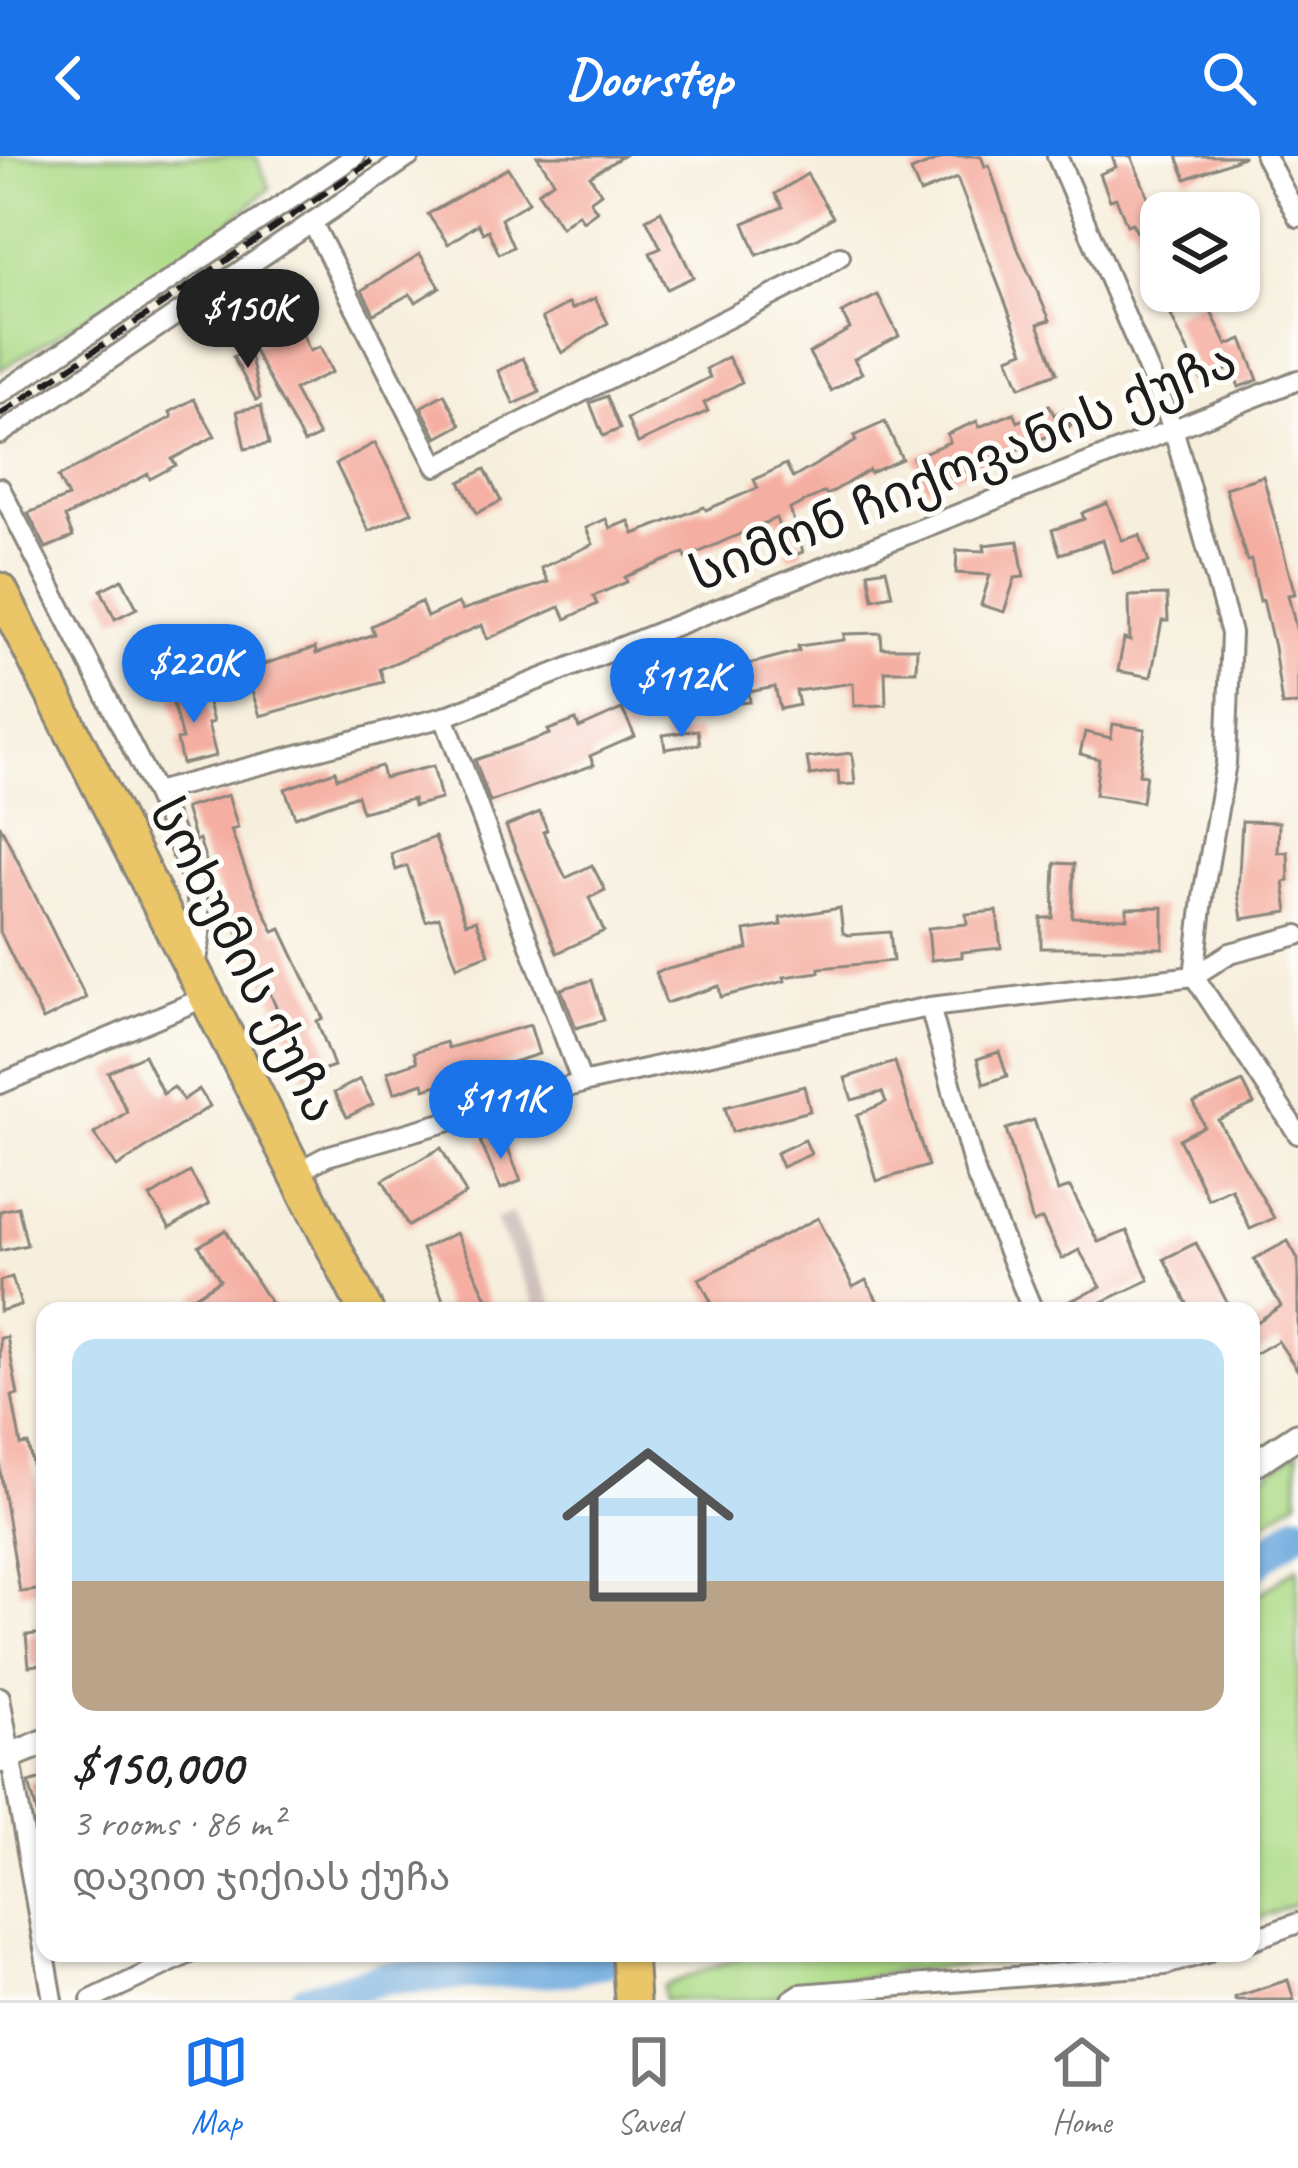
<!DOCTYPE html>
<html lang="en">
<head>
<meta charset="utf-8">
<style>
  body { margin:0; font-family:Caveat,"Noto Sans Georgian",sans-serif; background:#f6f6f6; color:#222; height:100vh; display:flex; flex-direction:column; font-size:45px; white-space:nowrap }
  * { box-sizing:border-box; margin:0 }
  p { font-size:39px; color:#767676 }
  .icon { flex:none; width:66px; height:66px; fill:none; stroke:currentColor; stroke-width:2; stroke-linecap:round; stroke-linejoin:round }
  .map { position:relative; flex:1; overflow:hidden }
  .panel { position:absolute; left:36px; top:1146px; width:1224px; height:660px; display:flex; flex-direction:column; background:#fff; border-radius:24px; box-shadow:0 3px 9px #0004 }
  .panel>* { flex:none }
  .fabs { position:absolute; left:1140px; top:36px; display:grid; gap:24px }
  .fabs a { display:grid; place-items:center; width:120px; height:120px; border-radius:24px; background:#fff; box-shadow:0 3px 9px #0004; font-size:60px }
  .price { position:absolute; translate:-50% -102px; padding:0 27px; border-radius:42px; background:#1a73e8; color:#fff; font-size:39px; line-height:78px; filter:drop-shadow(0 3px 6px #0008) }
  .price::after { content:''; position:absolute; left:50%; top:72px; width:36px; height:27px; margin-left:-18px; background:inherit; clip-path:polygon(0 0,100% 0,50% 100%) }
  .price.active { background:#222; color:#fff }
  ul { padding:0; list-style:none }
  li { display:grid; align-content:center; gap:24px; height:636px; padding:0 36px }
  li span { display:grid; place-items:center; height:372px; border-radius:24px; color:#555 }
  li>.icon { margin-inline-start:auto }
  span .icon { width:216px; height:216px; fill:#fffc; stroke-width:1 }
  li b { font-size:51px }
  header { display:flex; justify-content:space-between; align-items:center; height:156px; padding:0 36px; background:#1a73e8; color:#fff; font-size:54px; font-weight:700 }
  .menu { display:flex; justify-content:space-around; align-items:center; height:168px; border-top:3px solid #e0e0e0; background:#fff; font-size:33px; color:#767676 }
  .menu a { display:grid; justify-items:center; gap:6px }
  .menu .active { color:#1a73e8 }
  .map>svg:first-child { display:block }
  .industrial { fill:#cfc0bb }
  .green { fill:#addb88; stroke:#647c52; stroke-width:3 }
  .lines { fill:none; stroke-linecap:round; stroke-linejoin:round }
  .river { stroke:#6ba8dd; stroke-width:33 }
  .building { fill:#f5afa2 }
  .minor-casing { stroke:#8a867c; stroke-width:24 }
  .tertiary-casing { stroke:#8a867c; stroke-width:30 }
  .trunk-casing { stroke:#8a867c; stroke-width:39 }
  .minor { stroke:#fff; stroke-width:18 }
  .tertiary { stroke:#fff; stroke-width:24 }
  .trunk { stroke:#eac669; stroke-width:33 }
  .rail { stroke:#1c1c1c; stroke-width:6; stroke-dasharray:18 9; stroke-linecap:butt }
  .labels { text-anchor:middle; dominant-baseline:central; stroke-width:10; stroke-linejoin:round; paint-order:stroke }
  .street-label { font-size:51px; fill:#1c1c1c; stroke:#fdfcf7 }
</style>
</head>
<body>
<header><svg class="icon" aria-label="back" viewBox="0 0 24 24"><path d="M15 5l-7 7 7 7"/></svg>Doorstep<svg class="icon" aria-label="search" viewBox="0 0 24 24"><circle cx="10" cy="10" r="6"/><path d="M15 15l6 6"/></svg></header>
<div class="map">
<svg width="1298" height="1844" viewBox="0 0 1298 1844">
  <rect width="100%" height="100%" fill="#fdfcf7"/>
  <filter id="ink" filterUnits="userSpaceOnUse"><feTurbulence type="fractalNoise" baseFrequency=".00833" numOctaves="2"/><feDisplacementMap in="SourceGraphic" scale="24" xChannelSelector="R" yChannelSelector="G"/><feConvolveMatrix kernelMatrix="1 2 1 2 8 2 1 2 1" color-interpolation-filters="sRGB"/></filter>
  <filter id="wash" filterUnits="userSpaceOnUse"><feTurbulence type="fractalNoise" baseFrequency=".004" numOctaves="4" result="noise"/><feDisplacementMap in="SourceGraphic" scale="48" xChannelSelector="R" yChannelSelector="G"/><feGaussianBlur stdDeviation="2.7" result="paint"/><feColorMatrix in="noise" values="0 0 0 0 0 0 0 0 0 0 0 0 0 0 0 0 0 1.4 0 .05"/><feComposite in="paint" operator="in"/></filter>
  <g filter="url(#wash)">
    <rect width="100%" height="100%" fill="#f7efdd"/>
    <polygon class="industrial" points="511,1057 557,1155 538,1155 495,1064"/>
    <g class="green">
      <polygon points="0,0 256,0 270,32 203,90 0,214"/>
      <polygon points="1298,1296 1298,1343 1251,1375 1251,1327"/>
      <polygon points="1298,1411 1298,1747 1251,1766 1251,1444"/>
      <polygon points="749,1797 1118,1797 889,1816 757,1844 664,1844 663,1830"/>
    </g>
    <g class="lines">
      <g class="river">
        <polyline points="1251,1410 1298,1373"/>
        <polyline points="305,1844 384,1822 571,1813 640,1797"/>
      </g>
    </g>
    <g id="blocks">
      <g class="building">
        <polygon points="537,0 623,0 590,20 601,37 590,45 597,55 583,65 578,58 561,71 538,36 554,25"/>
        <polygon points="947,0 981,0 985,11 989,9 1014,84 1050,164 1038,168 1057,217 1020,231 1008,201 1024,195 957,22 920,37 911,15"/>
        <polygon points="1112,0 1131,0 1156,60 1161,58 1161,123 1132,67 1127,69 1116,42 1110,44 1100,18 1116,11"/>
        <polygon points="1177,0 1243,0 1243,1 1186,23"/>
        <polygon points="508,12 529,46 501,63 513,91 499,98 488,74 483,77 478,68 448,88 428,58"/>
        <polygon points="807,18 833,61 798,83 757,99 744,67 783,51 775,38"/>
        <polygon points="661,55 693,121 667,133 650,97 661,92 646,63"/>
        <polygon points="420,98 440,131 416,146 410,138 374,158 362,134"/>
        <polygon points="878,139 899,180 854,203 862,217 831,235 809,197 850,173 842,157"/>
        <polygon points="595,142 608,167 562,197 542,162 569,147 572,153"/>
        <polygon points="1205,143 1227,189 1242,183 1258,224 1239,231 1232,212 1201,223 1171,160"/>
        <polygon points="297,166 310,195 320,191 332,216 294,234 319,280 304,287 252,191"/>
        <polygon points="249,193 260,242 256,244 233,201"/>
        <polygon points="728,201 742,226 704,247 708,255 638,287 627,263 710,221 706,213"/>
        <polygon points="523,202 540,236 514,248 498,215"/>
        <polygon points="444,238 461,269 437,282 421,251"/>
        <polygon points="607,240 620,273 603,280 590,247"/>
        <polygon points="194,243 215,280 172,303 176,309 150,323 148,318 65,361 73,381 46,392 28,357 68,341 58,321 172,261 170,256"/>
        <polygon points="1049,249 1054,259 1063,254 1071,270 926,333 913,301 950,286 947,278 977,265 979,271 1014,257 1018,266"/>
        <polygon points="261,250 269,288 245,293 237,255"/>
        <polygon points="885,266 902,303 870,317 869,314 827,339 825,336 790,353 803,396 789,401 776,362 686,402 684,397 625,421 627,426 593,440 597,448 566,463 560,451 487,483 482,469 380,513 384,526 260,560 245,514 315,492 316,498 374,478 371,470 421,446 427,461 458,447 462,454 548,426 541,412 593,388 586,372 606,363 610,372 629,365 634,378 704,351 706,354 758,332 754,324 786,308 793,322 856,285 854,280"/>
        <polygon points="375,287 412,356 369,375 336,308"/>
        <polygon points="485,313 501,345 477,357 460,326"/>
        <polygon points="1263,320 1295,438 1288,439 1298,480 1298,548 1282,549 1274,491 1263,444 1260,445 1251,404 1247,405 1225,332"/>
        <polygon points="1107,347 1122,384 1140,379 1149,406 1113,417 1103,384 1060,398 1052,374 1084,363 1082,357"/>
        <polygon points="1018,385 1024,421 1015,422 1004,456 981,449 990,419 956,417 957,394 985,395 984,389"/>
        <polygon points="886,413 892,439 873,443 868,416"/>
        <polygon points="122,423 137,452 115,463 101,434"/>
        <polygon points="1167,439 1168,465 1162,465 1151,521 1118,515 1124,483 1130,485 1129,440"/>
        <polygon points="169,474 178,495 144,508 135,487"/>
        <polygon points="881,477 882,492 917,492 916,515 885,515 886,549 854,550 853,527 796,535 799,549 780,553 775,531 749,536 750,546 721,549 717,510 753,507 799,495 798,490 844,484 844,478"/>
        <polygon points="230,486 238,509 196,523 189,500"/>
        <polygon points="204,532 213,566 208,568 216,600 182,608 177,584 182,583 171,540"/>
        <polygon points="622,553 635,580 590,600 594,609 490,646 475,604 550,578 548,574 576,564 579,572"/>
        <polygon points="1113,568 1145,573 1139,618 1146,619 1142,646 1095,639 1099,603 1080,598 1085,576 1111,582"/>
        <polygon points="698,574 700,588 665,593 663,579"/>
        <polygon points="852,597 855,628 839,629 838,615 810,619 807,602"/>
        <polygon points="381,610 384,622 433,610 441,643 414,650 413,643 362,656 357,639 295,661 285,633 335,615 337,622"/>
        <polygon points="228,639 238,672 231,674 247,718 274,776 281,773 323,862 317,865 334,910 305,920 260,813 243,781 241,782 210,717 199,683 195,685 185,652"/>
        <polygon points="540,656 547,674 543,676 566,722 592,709 605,734 589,742 604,775 557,797 506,670"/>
        <polygon points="1242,665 1279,666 1278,697 1288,696 1289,725 1284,726 1288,756 1242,763 1238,737"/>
        <polygon points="0,669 86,842 43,864 0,776"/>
        <polygon points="435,681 466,767 476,764 489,798 457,810 439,761 426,765 407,710 396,714 391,698"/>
        <polygon points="1055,707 1074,708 1072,761 1127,762 1127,752 1163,751 1163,792 1041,792 1041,762 1053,762"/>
        <polygon points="840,752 843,777 848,779 890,776 893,805 819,812 819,816 784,821 785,825 721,841 719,830 666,847 656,816 748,793 745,775 781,769 780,762"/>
        <polygon points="997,755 1001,792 962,796 962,801 931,804 928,772 967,768 966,758"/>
        <polygon points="592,824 604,864 576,872 561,833"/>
        <polygon points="530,869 539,898 425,933 423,927 394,937 387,916 417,906 414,896 446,886 448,892"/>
        <polygon points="999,896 1007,920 984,928 977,903"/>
        <polygon points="144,899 163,938 174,931 183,944 199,933 210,950 117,1011 94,978 127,956 108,916"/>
        <polygon points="895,906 928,1010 877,1025 857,959 886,946 882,936 852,944 845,922"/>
        <polygon points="360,923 373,948 347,961 334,937"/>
        <polygon points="1243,926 1254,948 1218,964 1274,1062 1250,1073 1231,1032 1208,1043 1179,983 1204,970 1194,947"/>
        <polygon points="804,930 810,955 732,976 725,951"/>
        <polygon points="1034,964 1058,1035 1070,1031 1098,1086 1127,1075 1149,1124 1083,1155 1048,1155 1101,1131 1079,1094 1062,1103 1042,1063 1033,1067 1006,973"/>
        <polygon points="495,979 500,991 506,988 521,1025 501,1033 480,985"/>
        <polygon points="805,984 811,998 782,1011 776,997"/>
        <polygon points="441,992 466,1038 408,1070 383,1024"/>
        <polygon points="190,1016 209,1048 170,1072 150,1041"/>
        <polygon points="18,1051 27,1089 0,1095 0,1055"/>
        <polygon points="818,1062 853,1131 866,1124 883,1155 716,1155 699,1123"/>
        <polygon points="226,1074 240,1100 276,1155 204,1155 195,1140 220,1124 199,1090"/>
        <polygon points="456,1077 493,1155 448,1155 422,1093"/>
        <polygon points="1288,1085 1298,1103 1298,1215 1278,1185 1251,1200 1251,1170 1281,1150 1254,1103"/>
        <polygon points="1196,1087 1229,1150 1219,1155 1191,1155 1164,1103"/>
        <polygon points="12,1121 21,1149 0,1155 0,1125"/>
        <polygon points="7,1181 18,1239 12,1240 21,1289 28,1288 45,1371 45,1433 20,1436 0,1315 0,1182"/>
        <polygon points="45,1477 45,1508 29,1510 26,1479"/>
        <polygon points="45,1622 45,1675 42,1675 29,1627"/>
        <polygon points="1288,1824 1294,1844 1235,1844 1235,1841"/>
      </g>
    </g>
  </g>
  <g filter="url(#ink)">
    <use href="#blocks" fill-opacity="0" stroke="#8a867c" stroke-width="3"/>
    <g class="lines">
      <g class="minor-casing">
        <g id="minor">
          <polyline points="1057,0 1173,272 1231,477 1226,607 1204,734 1194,820 1298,978"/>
          <polyline points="1265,0 1298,61"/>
          <polyline points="312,66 436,310 801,125 840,100"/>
          <polyline points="0,238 355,0"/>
          <polyline points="0,278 410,0"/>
          <polyline points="0,332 155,636"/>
          <polyline points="444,561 582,927"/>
          <path d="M195 812C213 748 180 694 155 636L444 561 1298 224"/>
          <polyline points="930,851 976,1019 1033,1155"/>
          <polyline points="0,928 206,841"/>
          <polyline points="295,1017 327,1000 582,927 868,863 930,851 1194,820 1230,797 1298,779"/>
          <polyline points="0,1541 53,1844"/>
          <polyline points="1251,1784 1298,1767"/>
          <polyline points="91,1844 190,1797"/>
          <polyline points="791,1844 800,1838 1165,1809 1206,1797"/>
        </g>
      </g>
      <g class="tertiary-casing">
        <g id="tertiary">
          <polyline points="1251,1310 1298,1279"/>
          <polyline points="0,1604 45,1586"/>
        </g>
      </g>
      <g class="trunk-casing">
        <g id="trunk">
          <polyline points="0,434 366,1155"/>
          <polyline points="629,1797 632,1844"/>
        </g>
      </g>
      <use href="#minor" class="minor"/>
      <use href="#tertiary" class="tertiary"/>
      <use href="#trunk" class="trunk"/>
      <polyline class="rail" points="0,259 379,0"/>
    </g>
  </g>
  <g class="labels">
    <g class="street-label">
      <text transform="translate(963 311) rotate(-22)">სიმონ ჩიქოვანის ქუჩა</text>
      <text transform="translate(244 804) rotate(63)">სოხუმის ქუჩა</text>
    </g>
  </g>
</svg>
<div class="fabs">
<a><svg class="icon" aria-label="layers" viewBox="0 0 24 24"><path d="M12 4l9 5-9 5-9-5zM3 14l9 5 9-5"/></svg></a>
</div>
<b class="price active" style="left:248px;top:215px">$150K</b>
<b class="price" style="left:194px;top:570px">$220K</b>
<b class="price" style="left:682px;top:584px">$112K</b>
<b class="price" style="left:501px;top:1006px">$111K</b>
<section class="panel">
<ul>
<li><span style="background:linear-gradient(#bfe0f5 65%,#b9a48a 0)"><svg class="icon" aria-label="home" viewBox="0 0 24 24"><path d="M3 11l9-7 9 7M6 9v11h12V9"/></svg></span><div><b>$150,000</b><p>3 rooms · 86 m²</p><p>დავით ჯიქიას ქუჩა</p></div></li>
</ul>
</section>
</div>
<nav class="menu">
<a class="active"><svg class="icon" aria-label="map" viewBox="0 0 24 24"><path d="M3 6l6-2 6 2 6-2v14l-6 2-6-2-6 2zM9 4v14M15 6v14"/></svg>Map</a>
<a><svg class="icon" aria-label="saved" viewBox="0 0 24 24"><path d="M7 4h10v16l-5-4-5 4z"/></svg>Saved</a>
<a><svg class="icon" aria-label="home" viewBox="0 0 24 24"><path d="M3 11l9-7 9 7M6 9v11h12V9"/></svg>Home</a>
</nav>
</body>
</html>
